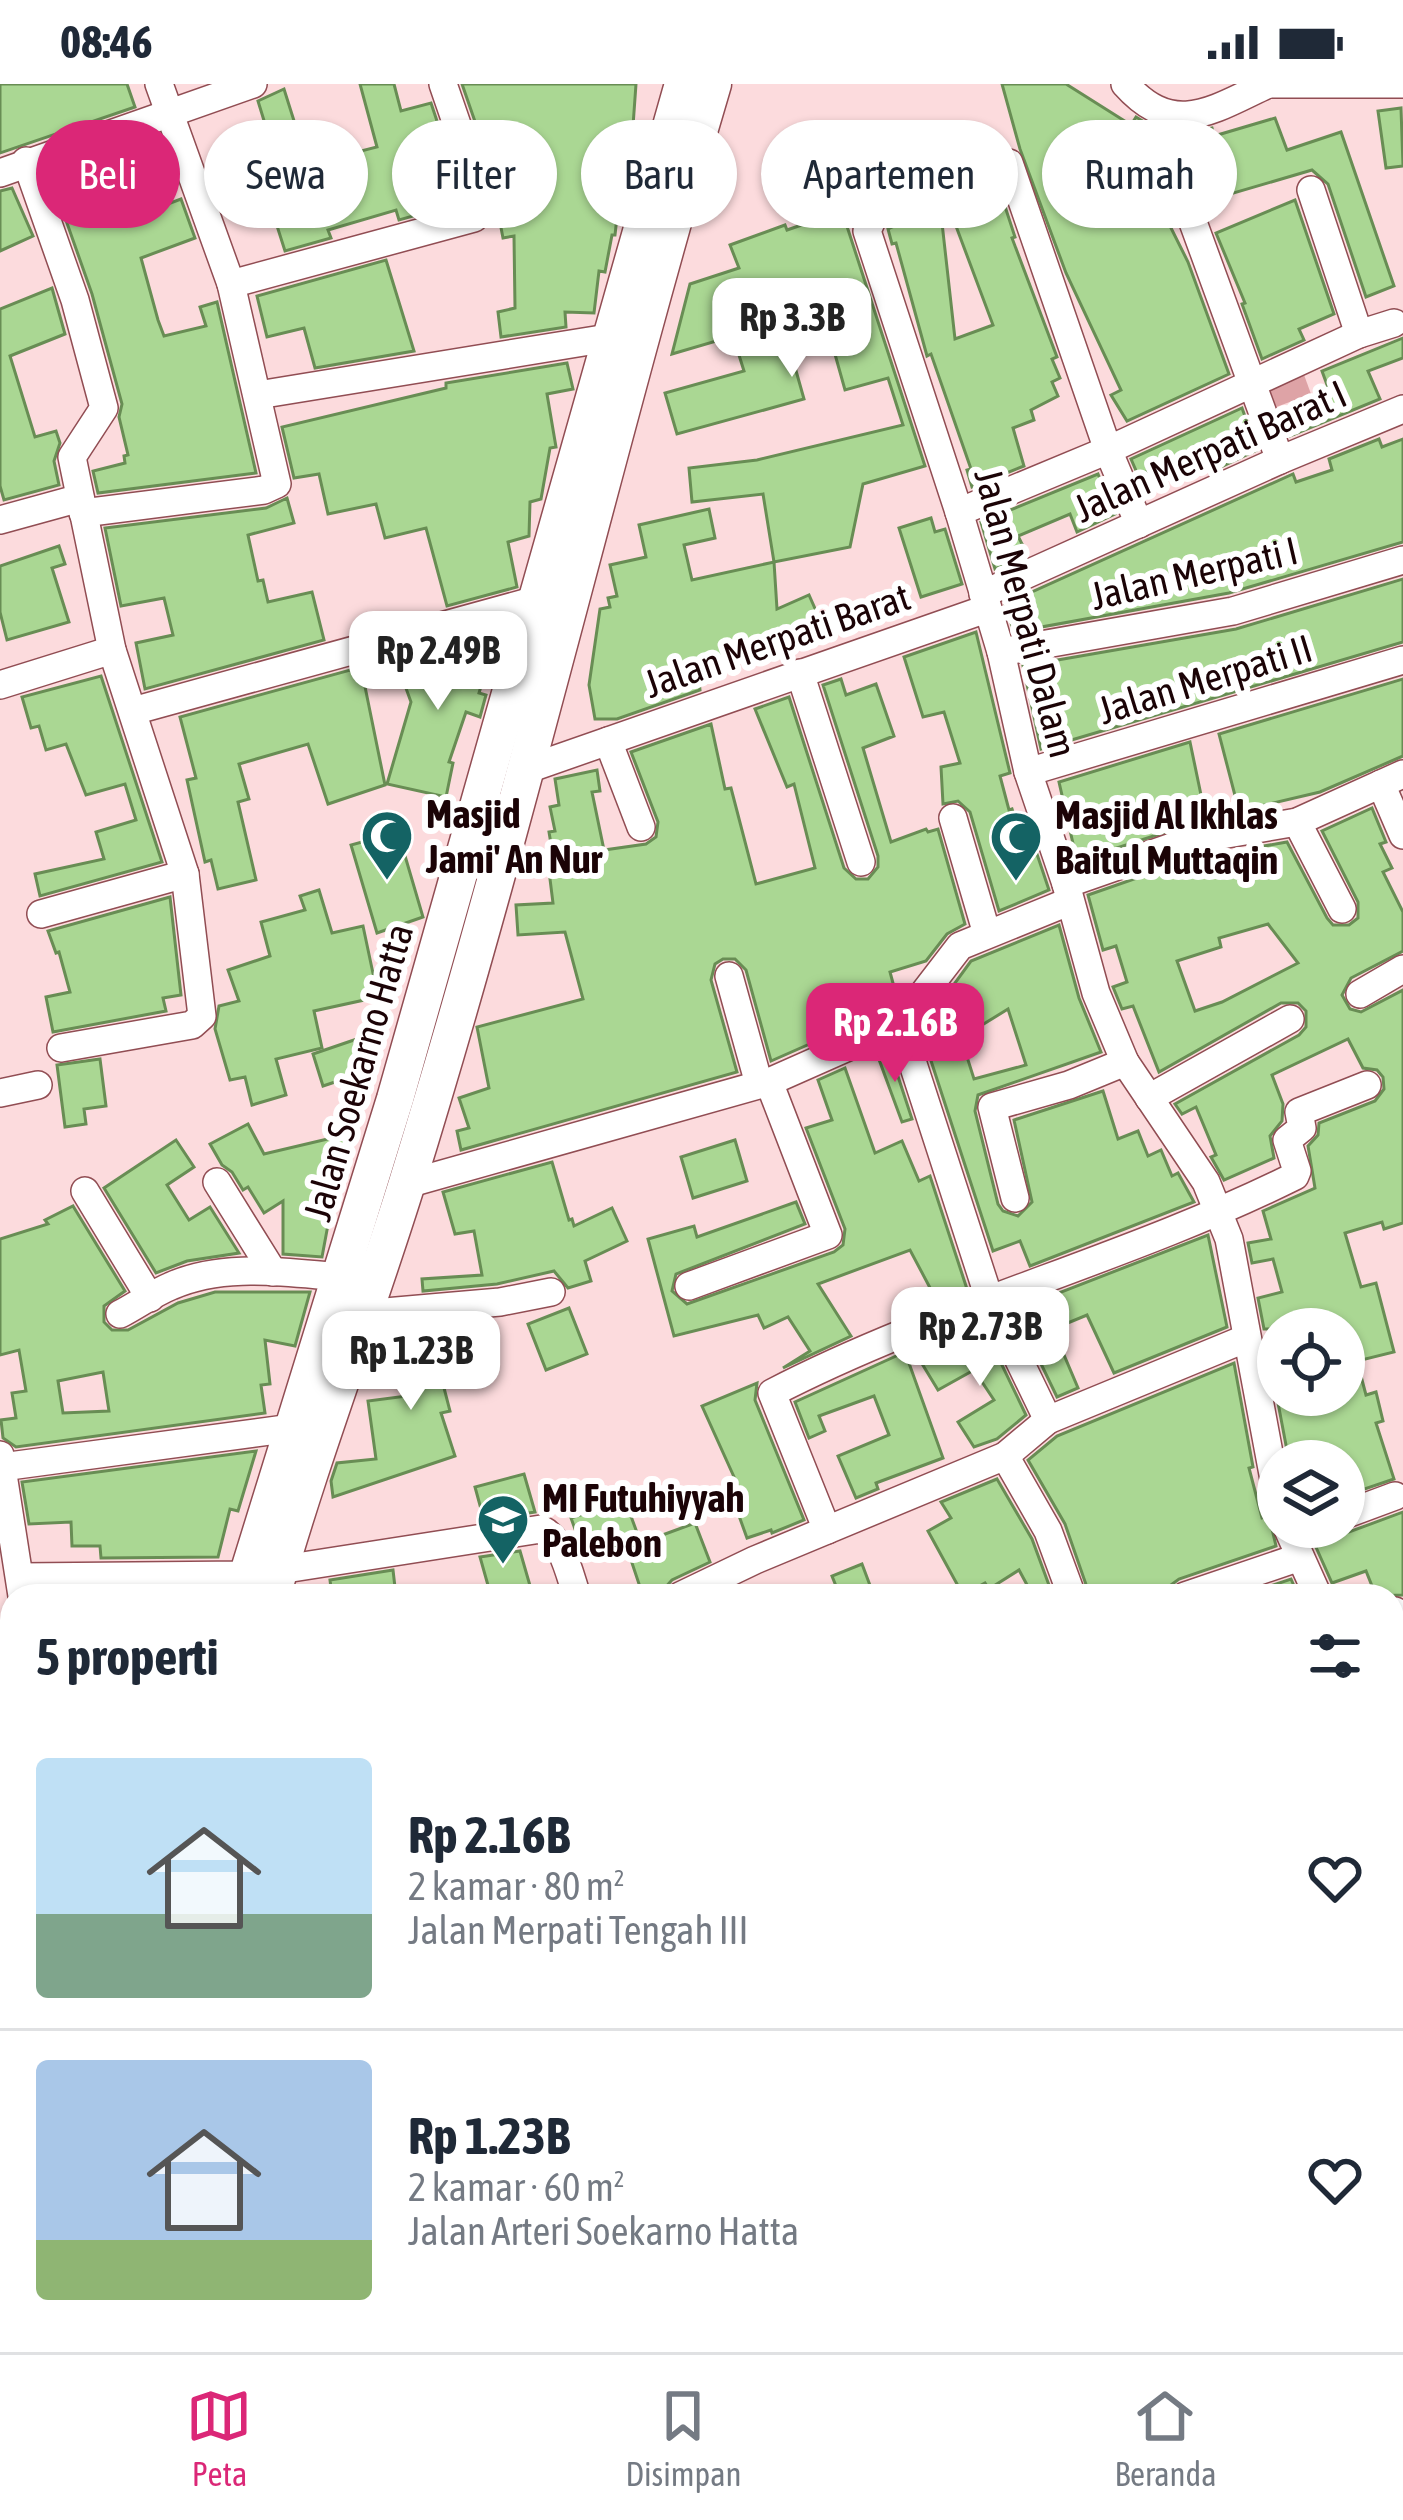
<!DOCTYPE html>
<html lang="id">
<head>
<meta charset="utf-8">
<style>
  body { margin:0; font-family:"Asap Condensed",sans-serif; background:#f6f6f7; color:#1f2937; height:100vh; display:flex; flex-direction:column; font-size:45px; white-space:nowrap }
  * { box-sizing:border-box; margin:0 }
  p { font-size:39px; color:#747a83 }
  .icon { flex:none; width:66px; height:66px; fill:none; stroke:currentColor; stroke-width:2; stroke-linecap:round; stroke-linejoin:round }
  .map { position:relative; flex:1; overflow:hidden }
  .side { position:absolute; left:0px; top:1500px; width:1404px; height:768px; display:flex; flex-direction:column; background:#fff; border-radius:36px 36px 0 0; box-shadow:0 3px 9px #0004 }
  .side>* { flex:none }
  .top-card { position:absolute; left:36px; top:36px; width:1332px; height:108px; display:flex; gap:24px }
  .fabs { position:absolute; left:1257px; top:1224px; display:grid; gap:24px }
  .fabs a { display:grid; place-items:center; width:108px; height:108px; border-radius:50%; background:#fff; box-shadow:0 3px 9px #0004; font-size:60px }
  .price { position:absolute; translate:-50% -102px; padding:0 27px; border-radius:24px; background:#fff; color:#222; font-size:39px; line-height:78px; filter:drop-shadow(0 3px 6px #0008) }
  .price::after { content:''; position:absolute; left:50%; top:72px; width:36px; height:27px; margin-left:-18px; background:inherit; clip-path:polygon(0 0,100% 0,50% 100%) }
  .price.on { background:#db2777; color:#fff }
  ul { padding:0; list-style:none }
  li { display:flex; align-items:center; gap:36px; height:300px; padding:0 36px }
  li+li { border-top:3px solid #e0e1e3 }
  li span { display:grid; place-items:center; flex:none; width:336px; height:240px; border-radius:12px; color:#555 }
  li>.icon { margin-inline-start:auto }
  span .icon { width:144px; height:144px; fill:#fffc; stroke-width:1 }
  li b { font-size:51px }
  h2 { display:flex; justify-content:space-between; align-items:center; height:144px; padding:0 36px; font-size:51px }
  .tag { padding:0 42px; border-radius:54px; background:#fff; box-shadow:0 3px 9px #0004; font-size:42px; line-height:108px }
  .tag.on { background:#db2777; color:#fff }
  .status { display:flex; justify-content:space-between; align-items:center; height:84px; padding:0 60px; background:#fff; direction:ltr }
  .status svg { height:33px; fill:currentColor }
  .menu { display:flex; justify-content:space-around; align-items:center; height:168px; border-top:3px solid #e0e1e3; background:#fff; font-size:33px; color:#747a83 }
  .menu a { display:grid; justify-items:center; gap:6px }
  .menu .on { color:#db2777 }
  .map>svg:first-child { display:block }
  .built { fill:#eecacc }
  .green { fill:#dea3a6 }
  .building { fill:#aad793; stroke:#688d54; stroke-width:3; fill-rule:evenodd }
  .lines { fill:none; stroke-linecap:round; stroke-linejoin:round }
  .minor-casing { stroke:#914d53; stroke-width:30 }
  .major-casing { stroke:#914d53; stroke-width:39 }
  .minor { stroke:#fff; stroke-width:27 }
  .major { stroke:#fff; stroke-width:36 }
  .labels { text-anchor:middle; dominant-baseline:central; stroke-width:12; stroke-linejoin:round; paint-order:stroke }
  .street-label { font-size:39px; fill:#1b0306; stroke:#fff }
  .poi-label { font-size:39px; font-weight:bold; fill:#1b0306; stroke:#fff; text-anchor:start }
</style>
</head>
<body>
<div class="status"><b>08:46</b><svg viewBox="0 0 49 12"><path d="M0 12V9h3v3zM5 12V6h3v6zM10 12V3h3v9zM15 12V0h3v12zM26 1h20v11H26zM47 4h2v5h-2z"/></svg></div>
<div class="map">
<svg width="1403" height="2268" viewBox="0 0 1403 2268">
  <rect width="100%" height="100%" fill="#fcdbdd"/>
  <polygon class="built" points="972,2256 1270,2256 1274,2268 980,2268"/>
  <polygon class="green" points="1303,288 1311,310 1271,325 1263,303"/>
  <g class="building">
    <polygon points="0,0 127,0 135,23 0,69"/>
    <polygon points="360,0 394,0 401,27 431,19 455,91 460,119 399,136 396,126 328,146 331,154 285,167 263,98 281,92 258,17 284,5 318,113 356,101 349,70 377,63"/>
    <polygon points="462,0 636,0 629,98 621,97 615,151 612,151 605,188 599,187 594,229 565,228 566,243 501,253 498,228 515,224 514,152 503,154 497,123 499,107"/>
    <polygon points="1002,0 1066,0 1131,41 1136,33 1169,53 1212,44 1214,52 1275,34 1287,66 1341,48 1394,202 1366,213 1328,100 1312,86 1203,118 1194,113 1183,114 1172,127 1164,130 1188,178 1229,290 1127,337 1111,311 1121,306 1066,189 1020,65"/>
    <polygon points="1401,24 1403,82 1386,84 1378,27"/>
    <polygon points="104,71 128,135 181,115 195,154 141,174 158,236 164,252 206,242 200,223 217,218 256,389 98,409 93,387 125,379 124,372 128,371 119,333 122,320 92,210 50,91"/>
    <polygon points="997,98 1015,153 1012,154 1057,273 1052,275 1060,294 1052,298 1058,312 1031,326 1034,336 1013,344 1024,382 972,403 967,386 971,385 931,270 927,272 896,159 892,160 888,145 940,121 955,255 993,241 947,118"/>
    <polygon points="12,104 33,152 0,167 0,107"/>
    <polygon points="1295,116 1334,230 1299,245 1304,256 1262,275 1242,220 1245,219 1216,149"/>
    <polygon points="842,127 925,382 863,400 850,463 774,478 763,410 692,418 689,384 757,376 903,341 888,294 845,306 831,256 791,269 804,315 677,350 665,309 744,287 733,252 672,270 690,200 739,184 730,161 785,141 787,146"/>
    <polygon points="386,176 414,267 315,284 304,244 267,253 257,212"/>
    <polygon points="52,204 65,250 10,272 35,353 56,347 60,359 54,377 59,401 4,416 0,402 0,225"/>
    <polygon points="1403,254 1403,274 1368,287 1380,315 1290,352 1283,332 1330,309 1322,287"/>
    <polygon points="567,279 573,305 547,310 556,363 550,364 541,415 530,418 529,452 508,458 517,503 447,522 426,444 385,454 376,420 328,430 319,390 294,394 282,343 446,304 446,299"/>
    <polygon points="1242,324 1257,366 1223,382 1215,363 1138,391 1131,375"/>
    <polygon points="1379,355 1382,363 1403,355 1403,458 1229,509 1014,548 1005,520 1293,390 1296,398 1332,386 1329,375"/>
    <polygon points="1098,390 1115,430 1077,448 1070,430 1018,452 1027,470 995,485 981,438"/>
    <polygon points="287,414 294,439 248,451 258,497 263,496 268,518 312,508 324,556 145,605 136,559 173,551 164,514 121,522 105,444 266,424"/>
    <polygon points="709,425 715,454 684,461 692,496 774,478 777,525 809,511 828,554 802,561 800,556 720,583 722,588 699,597 700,606 617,635 595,635 589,601 600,525 610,523 608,514 617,512 610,481 646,473 639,441"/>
    <polygon points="931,434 935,448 945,445 962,500 921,513 899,444"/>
    <polygon points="59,462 65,480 52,484 69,538 7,556 0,528 0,482"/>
    <polygon points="1403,495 1403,558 1041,665 1023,582 1236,545"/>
    <polygon points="501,544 499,561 493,562 479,609 486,611 480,633 466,628 449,678 453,679 446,713 387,700 411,618 395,574 424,565 471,581 471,553"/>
    <polygon points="976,548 1010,689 1000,692 1009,726 1012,725 1027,773 1037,770 1049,806 999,827 970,728 958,717 943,720 941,683 960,679 944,628 923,633 904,573"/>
    <polygon points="361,583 385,701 328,720 308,660 239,680 249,715 238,718 256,796 218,805 211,776 205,778 187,696 196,694 180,633"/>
    <polygon points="101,592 162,778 40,812 35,790 104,775 96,748 136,736 125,700 86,711 66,660 46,666 39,642 31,644 22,613"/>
    <polygon points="841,595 846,611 876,600 894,652 863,664 891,758 926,745 928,748 938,745 965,840 947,850 926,877 890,888 897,914 889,925 771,977 746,886 735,875 723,875 715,880 711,896 737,988 461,1066 457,1047 469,1044 459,1014 489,1004 477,943 583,915 565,848 518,851 516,821 553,819 548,779 554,778 549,748 555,747 550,723 559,721 555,695 597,686 600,707 592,708 604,766 646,760 656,753 658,738 631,668 711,640 725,705 731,704 756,800 815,784 794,700 787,703 755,625 789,613 844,784 856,795 868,795 878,783 878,772 823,601"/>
    <polygon points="1403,595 1403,672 1320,708 1239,727 1219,650"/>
    <polygon points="1190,658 1206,735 1077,777 1059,698"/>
    <path d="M1372 724 1386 758 1380 760 1392 784 1383 788 1403 828V867L1351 894 1342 911 1350 925 1361 928 1403 906V1139L1384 1145 1382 1138 1345 1149 1361 1203 1376 1199 1394 1268 1357 1277 1366 1311 1376 1308 1383 1337 1376 1339 1394 1395 1353 1409 1348 1397 1344 1399V1377H1289L1275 1303 1278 1311H1344V1245H1264L1258 1214 1282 1208 1273 1175 1252 1179 1248 1159 1271 1155 1263 1127 1315 1104 1308 1062 1318 1051 1319 1039 1375 1017 1384 1005 1383 993 1377 986 1363 984 1348 955 1272 991 1283 1020 1282 1037 1270 1052 1274 1074 1224 1096 1211 1073 1216 1071 1196 1023 1182 1030 1175 1020 1299 951 1306 943V927L1298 919H1281L1159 988 1133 922 1122 925 1113 903 1127 898 1116 862 1103 866 1088 811 1197 773 1203 772 1205 785 1249 769 1247 765 1287 758 1327 834 1333 841H1349L1358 834V818L1322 747ZM1268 840 1298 879 1222 918 1195 927 1177 877 1221 863 1219 854Z"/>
    <polygon points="398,748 423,833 377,849 351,761"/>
    <polygon points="319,806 332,849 363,842 378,913 314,927 322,964 276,975 286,1011 252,1021 245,993 230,996 215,945 219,922 239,917 228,886 270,872 261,838 305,826 300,812"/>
    <polygon points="170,813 181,911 163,914 166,927 53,948 46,913 70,908 59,868 56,869 48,847"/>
    <path d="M1059 841 1079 914 1101 968 978 1011 975 1027 998 1120 1003 1127 1018 1132 1032 1118 1014 1036 1103 1007 1118 1055 1138 1047 1148 1072 1161 1066 1172 1092 1178 1089 1194 1118 1030 1182 1020 1157 993 1167 920 943 935 924 960 916 952 903 971 877ZM1008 925 1026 981 974 995 961 954Z"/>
    <polygon points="354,956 365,988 323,1002 313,970"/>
    <polygon points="889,965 912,1035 902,1038 877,970"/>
    <polygon points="100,975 106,1022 84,1025 86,1040 65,1043 57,981"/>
    <polygon points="845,984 875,1069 902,1057 919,1097 930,1092 967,1205 937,1217 910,1166 818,1200 851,1252 783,1284 810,1267 788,1233 764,1244 758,1231 674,1252 648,1155 694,1142 697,1153 796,1118 805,1140 676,1190 672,1207 687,1220 834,1168 843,1161 845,1145 806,1044 832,1036 818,996"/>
    <polygon points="248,1040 264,1070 353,1049 347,1092 328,1097 330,1130 322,1173 283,1170 283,1117 264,1129 248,1103 243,1106 232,1088 222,1081 210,1060"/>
    <polygon points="176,1056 194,1083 167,1101 189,1136 210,1123 239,1169 187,1177 156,1189 104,1104"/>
    <polygon points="735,1056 747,1097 693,1114 681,1073"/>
    <polygon points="552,1078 569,1136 572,1135 574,1142 612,1124 627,1157 585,1177 591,1197 568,1204 554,1187 497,1200 423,1207 422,1195 482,1191 474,1147 455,1150 443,1108"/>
    <path d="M73 1122 125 1207 104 1222V1238L112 1246H128L178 1219 215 1208H310L295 1262 265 1256 270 1300 261 1301 265 1329 16 1363 3 1354 1 1336 16 1334 12 1309 26 1307 19 1266 0 1271V1155L48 1140 45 1136ZM103 1288 109 1327 63 1329 58 1297Z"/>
    <polygon points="1208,1151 1227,1243 1114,1289 1087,1231 1053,1245 1078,1304 1057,1313 1015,1226"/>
    <polygon points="569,1224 587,1270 546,1286 528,1240"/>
    <polygon points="477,1238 478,1251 457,1253 462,1275 453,1277 459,1301 444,1304 450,1327 441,1329 455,1372 333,1413 331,1397 337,1379 376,1375 368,1317 407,1312 403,1266 415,1264 413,1244"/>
    <polygon points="988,1252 1026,1331 997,1355 974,1363 958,1338 994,1316 974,1286 938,1306 921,1278 948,1263 953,1271"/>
    <polygon points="905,1268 943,1374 876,1399 878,1405 856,1414 838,1372 889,1351 874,1312 819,1332 825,1347 809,1354 795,1318"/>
    <polygon points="1234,1279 1253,1383 1249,1384 1262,1434 1269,1432 1276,1462 1179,1495 1171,1501 1167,1512 1090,1512 1065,1440 1028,1376 1057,1352"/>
    <polygon points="757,1299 755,1316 804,1436 772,1449 771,1446 747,1454 734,1418 744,1415 702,1322"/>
    <polygon points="256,1367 238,1427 230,1425 218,1473 101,1474 100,1462 72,1462 71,1438 29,1440 22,1398"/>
    <polygon points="524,1390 535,1428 484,1436 475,1403"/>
    <polygon points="997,1395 1032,1455 1053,1512 1033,1512 1019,1486 989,1505 985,1499 963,1511 928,1447 951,1434 941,1418"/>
    <polygon points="625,1416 639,1454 585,1473 571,1434"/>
    <polygon points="1403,1428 1403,1511 1376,1512 1366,1487 1332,1499 1307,1443 1349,1448"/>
    <polygon points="695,1439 710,1478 672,1496 663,1506 643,1512 627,1464"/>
    <polygon points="520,1467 533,1512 491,1512 480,1473"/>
    <polygon points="862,1480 874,1512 840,1512 832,1492"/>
    <polygon points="393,1486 396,1512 332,1512 330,1496"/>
    <polygon points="1291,1495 1298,1511 1241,1512"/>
  </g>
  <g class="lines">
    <g class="minor-casing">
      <g id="minor">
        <path d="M1125 0C1173 54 1211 27 1266 1"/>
        <polyline points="1260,0 1403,0"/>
        <polyline points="26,77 75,216 104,324 72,373 112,566 185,790 202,932 192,941 61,964"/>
        <polyline points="0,89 253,0"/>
        <polyline points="1311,106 1359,250"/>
        <polyline points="1190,130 1280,376"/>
        <polyline points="231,200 474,134 482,113 443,0"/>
        <polyline points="258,311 608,254"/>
        <polyline points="959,428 1108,366 1359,250 1394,239"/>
        <polyline points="83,429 264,406 277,400 231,200 159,0"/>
        <polyline points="0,436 80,414"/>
        <polyline points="1139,440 1108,366 1009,79 1001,77 876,127 867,147 959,428 1001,568 1028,688 1066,800 1096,909 1125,978 1206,1098 1229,1155 1278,1417"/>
        <polyline points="983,510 1280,376 1403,325"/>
        <polyline points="1001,568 1233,527 1403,476"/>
        <polyline points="800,589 861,778"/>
        <polyline points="0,601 112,566"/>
        <polyline points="133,627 536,516"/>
        <polyline points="608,657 641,743"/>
        <polyline points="525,686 986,525"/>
        <polyline points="1028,688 1403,576"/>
        <polyline points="1381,700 1403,751"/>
        <polyline points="953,734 987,850"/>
        <polyline points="1297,738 1342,825"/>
        <polyline points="1066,800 1192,756 1297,738 1403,690"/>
        <polyline points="41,830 185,790"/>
        <polyline points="729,892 759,1000"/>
        <polyline points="1360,910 1403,885"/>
        <polyline points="900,940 989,1214 1048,1336"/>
        <polyline points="0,1009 38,1001"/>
        <polyline points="1149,1014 1290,935"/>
        <polyline points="217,1098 273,1188"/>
        <polyline points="407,1100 769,998 900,940 960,862 1068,818"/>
        <polyline points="85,1107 150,1214"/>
        <polyline points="1015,1114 992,1023 1069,1001 1125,978"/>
        <polyline points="689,1202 828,1151 769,998"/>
        <path d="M120 1230C137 1221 154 1209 171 1202 224 1178 287 1189 343 1193"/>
        <polyline points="362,1230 500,1218 551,1208"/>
        <polyline points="0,1371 22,1512"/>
        <polyline points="1005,1372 1048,1447 1072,1512"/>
        <polyline points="2,1383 292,1344"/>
        <polyline points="1344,1431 1395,1412"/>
        <polyline points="1287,1443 1318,1512"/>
        <path d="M827 1446 772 1309C940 1222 1126 1176 1295 1092L1297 1087 1287 1056 1302 1044 1299 1028 1367 1001"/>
        <path d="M20 1493 246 1491 541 1445C563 1456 569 1489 577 1512"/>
        <polyline points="680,1512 755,1476 1005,1372 1048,1336 1247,1254"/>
        <polyline points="1185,1512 1300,1473"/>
        <polyline points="1395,1527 1403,1539"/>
        <polyline points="12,1623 7,1635 12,1675"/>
        <polyline points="1392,1690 1403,1720"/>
        <polyline points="0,1743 12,1736"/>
        <polyline points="1392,1920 1392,1990"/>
        <polyline points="1392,2006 1403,2044"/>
        <polyline points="1392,2084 1403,2083"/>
        <polyline points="516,2256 520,2268"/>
        <polyline points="1303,2256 1305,2268"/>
        <polyline points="611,2268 646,2256"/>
      </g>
    </g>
    <g class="major-casing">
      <g id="major">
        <polyline points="241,1512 395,1015 683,0"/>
        <path d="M272 1512C311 1373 364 1237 407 1099 520 736 605 364 713 0"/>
        <polyline points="1392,1905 1403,1904"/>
        <polyline points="50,2268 52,2256"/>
        <polyline points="78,2268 81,2256"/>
        <polyline points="278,2268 293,2256"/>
      </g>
    </g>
    <use href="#minor" class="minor"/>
    <use href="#major" class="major"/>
  </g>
  <defs>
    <g id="mosque-pin" transform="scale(2.7)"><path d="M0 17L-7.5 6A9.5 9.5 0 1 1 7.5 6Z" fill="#146364" stroke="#fff"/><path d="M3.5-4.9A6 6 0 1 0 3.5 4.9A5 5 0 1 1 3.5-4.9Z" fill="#fff"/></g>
    <g id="school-pin" transform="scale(2.7)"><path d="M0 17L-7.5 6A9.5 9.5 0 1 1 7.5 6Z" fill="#146364" stroke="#fff"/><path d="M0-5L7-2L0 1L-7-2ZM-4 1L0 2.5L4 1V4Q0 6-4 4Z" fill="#fff"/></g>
  </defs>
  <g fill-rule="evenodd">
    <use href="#mosque-pin" x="387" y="752"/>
    <use href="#mosque-pin" x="1016" y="753"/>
    <use href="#school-pin" x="503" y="1436"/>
  </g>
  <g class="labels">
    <g class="street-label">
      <text transform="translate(1210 367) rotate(-24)">Jalan Merpati Barat I</text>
      <text transform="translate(1194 489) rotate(-13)">Jalan Merpati I</text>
      <text transform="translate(1026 529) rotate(75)">Jalan Merpati Dalam</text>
      <text transform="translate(777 556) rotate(-19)">Jalan Merpati Barat</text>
      <text transform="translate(1205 595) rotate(-17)">Jalan Merpati II</text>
      <text transform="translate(358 988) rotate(-74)">Jalan Soekarno Hatta</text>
    </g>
    <g class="poi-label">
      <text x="426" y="730">Masjid<tspan x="426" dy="45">Jami' An Nur</tspan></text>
      <text x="1055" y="731">Masjid Al Ikhlas<tspan x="1055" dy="45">Baitul Muttaqin</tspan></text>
      <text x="542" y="1414">MI Futuhiyyah<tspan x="542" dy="45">Palebon</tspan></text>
    </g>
  </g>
</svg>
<div class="fabs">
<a><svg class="icon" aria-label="locate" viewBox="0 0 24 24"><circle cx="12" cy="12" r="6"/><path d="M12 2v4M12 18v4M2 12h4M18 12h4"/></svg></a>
<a><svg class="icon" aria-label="layers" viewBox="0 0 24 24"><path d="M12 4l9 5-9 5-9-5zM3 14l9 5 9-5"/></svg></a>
</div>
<b class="price" style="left:792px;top:296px">Rp 3.3B</b>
<b class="price" style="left:438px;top:629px">Rp 2.49B</b>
<b class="price on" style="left:895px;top:1001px">Rp 2.16B</b>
<b class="price" style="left:980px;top:1305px">Rp 2.73B</b>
<b class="price" style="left:411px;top:1329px">Rp 1.23B</b>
<div class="top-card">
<a class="tag on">Beli</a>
<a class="tag">Sewa</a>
<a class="tag">Filter</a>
<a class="tag">Baru</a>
<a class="tag">Apartemen</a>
<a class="tag">Rumah</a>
</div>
<section class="side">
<h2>5 properti<svg class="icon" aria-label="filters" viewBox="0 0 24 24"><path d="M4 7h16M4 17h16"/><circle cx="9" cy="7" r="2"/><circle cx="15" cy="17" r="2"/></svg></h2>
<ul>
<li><span style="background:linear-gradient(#bfe0f5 65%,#7fa58c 0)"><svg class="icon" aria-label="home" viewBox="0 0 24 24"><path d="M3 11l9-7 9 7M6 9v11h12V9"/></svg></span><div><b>Rp 2.16B</b><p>2 kamar · 80 m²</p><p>Jalan Merpati Tengah III</p></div><svg class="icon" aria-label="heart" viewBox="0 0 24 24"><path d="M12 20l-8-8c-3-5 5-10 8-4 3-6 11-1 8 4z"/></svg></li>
<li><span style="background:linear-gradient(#a9c7e8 75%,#8fb573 0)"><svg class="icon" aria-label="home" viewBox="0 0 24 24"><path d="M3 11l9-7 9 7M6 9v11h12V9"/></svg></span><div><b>Rp 1.23B</b><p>2 kamar · 60 m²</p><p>Jalan Arteri Soekarno Hatta</p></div><svg class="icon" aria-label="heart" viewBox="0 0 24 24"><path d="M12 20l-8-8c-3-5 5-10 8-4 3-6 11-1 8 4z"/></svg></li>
</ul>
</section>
</div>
<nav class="menu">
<a class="on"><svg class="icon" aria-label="map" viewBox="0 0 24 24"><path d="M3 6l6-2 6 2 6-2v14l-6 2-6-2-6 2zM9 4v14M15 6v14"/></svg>Peta</a>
<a><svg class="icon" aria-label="saved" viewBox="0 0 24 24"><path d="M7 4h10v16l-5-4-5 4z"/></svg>Disimpan</a>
<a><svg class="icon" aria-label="home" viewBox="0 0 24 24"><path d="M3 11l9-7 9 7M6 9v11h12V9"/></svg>Beranda</a>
</nav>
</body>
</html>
